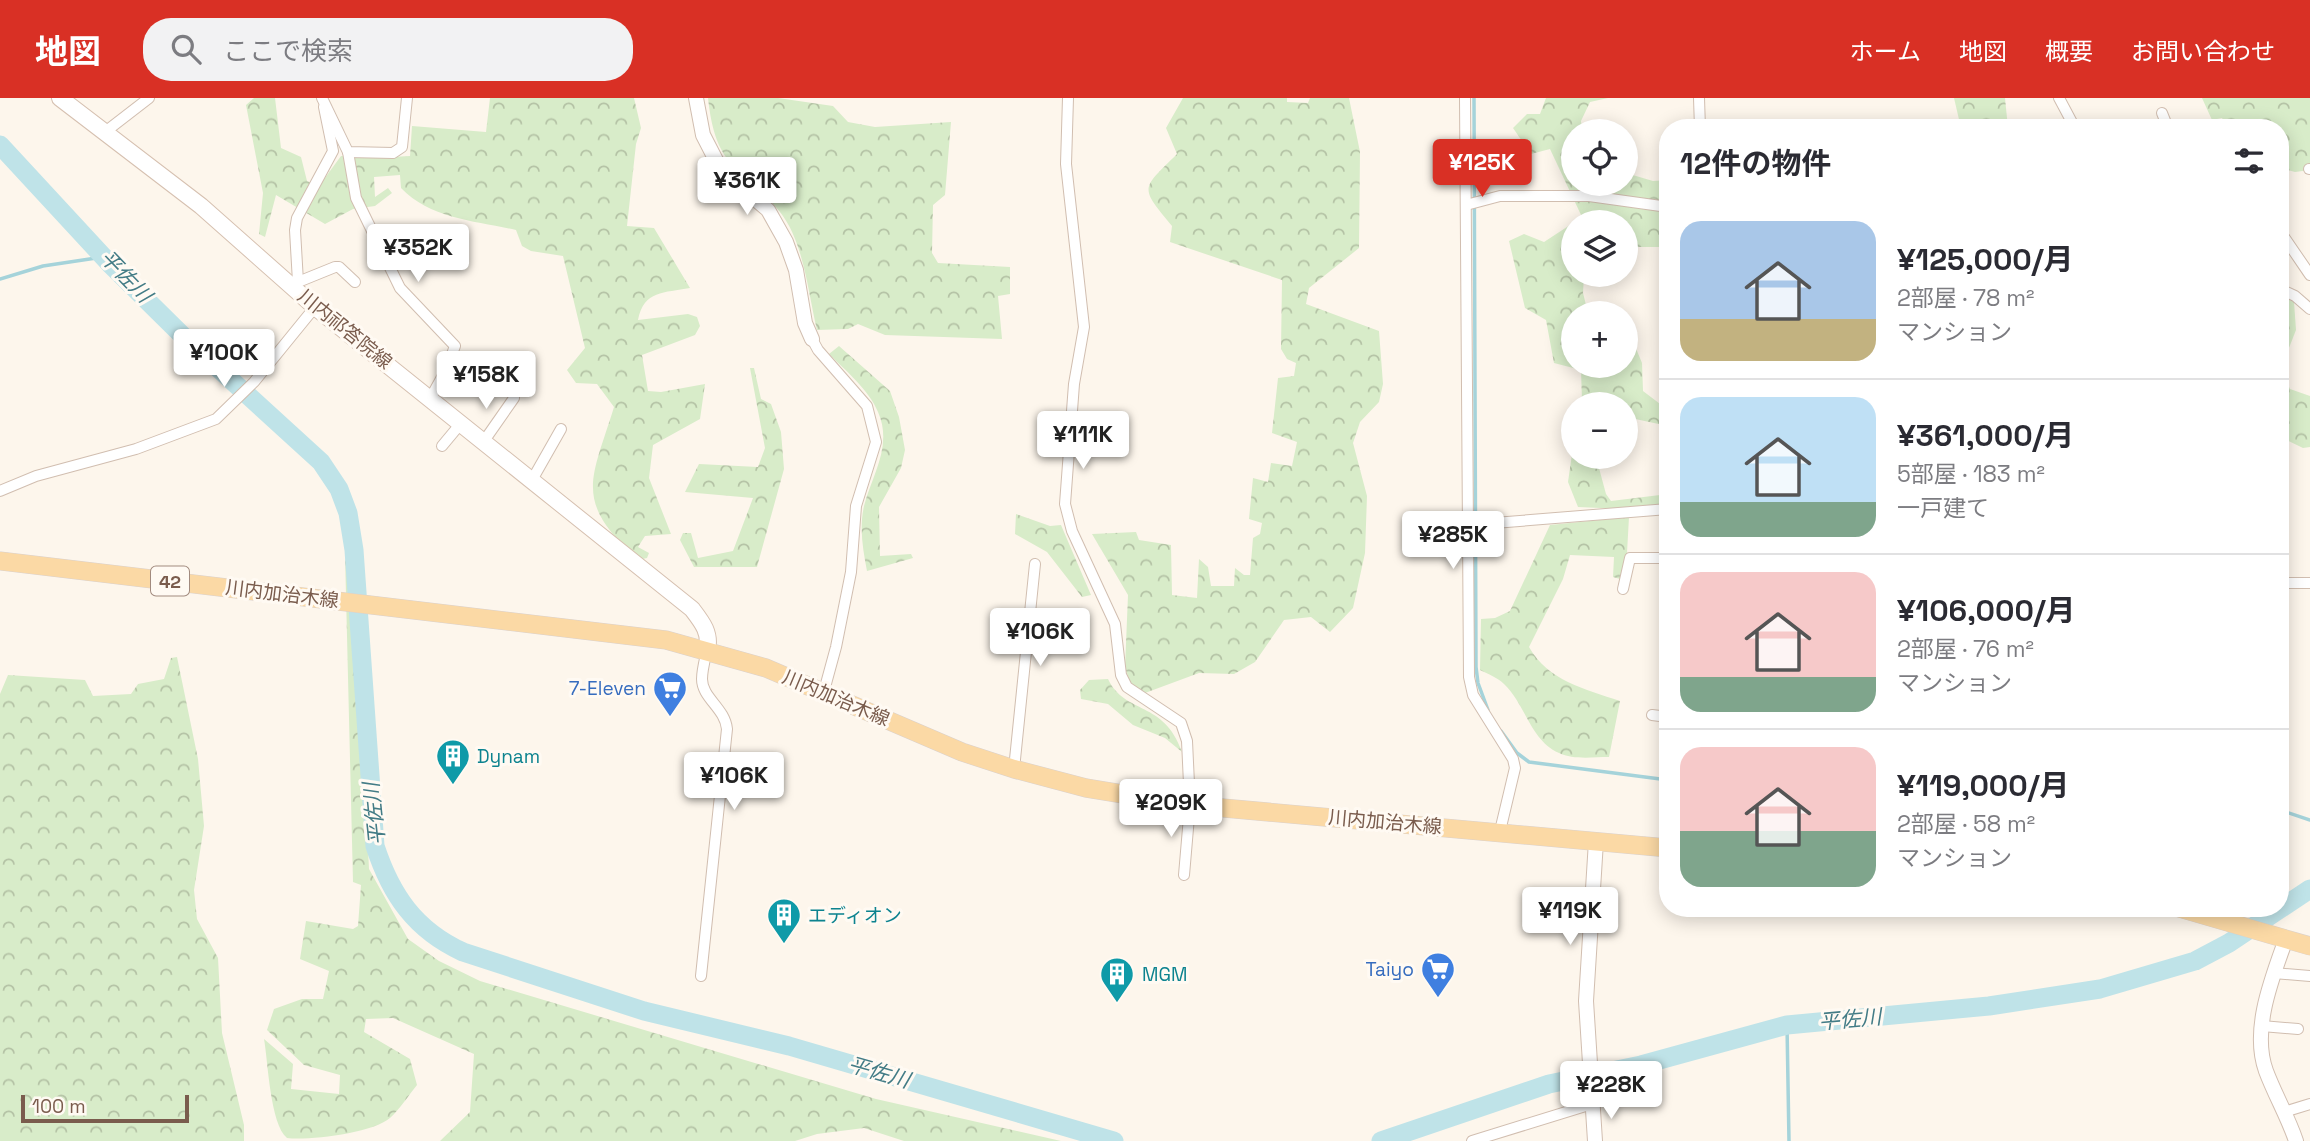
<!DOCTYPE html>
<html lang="ja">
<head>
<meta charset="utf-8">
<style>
  body { margin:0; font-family:"Space Grotesk","Noto Sans JP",sans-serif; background:#f2f2f3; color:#2b2b33; height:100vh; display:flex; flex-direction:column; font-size:26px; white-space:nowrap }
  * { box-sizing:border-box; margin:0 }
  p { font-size:23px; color:#7c7c81 }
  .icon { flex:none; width:38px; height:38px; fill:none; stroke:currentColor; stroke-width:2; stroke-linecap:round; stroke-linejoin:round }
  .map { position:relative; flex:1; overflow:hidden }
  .side { position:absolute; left:1659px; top:21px; width:630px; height:798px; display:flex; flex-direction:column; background:#fff; border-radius:28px; box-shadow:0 4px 18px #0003 }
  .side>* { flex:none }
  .fabs { position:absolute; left:1561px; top:21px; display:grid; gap:14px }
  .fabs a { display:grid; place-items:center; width:77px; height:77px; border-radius:50%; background:#fff; box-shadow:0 4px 18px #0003; font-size:35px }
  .scale { position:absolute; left:21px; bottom:18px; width:168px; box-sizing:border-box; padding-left:7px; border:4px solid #7a5c4d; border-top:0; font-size:19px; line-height:24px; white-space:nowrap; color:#7a5c4d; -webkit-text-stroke:5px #fffaf3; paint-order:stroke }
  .price { position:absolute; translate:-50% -60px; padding:0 16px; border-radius:7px; background:#fff; color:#222; font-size:23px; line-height:46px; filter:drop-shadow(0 2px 4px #0008) }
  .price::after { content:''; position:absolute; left:50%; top:42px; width:21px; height:16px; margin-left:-10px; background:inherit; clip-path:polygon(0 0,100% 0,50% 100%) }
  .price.selected { background:#d93025; color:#fff }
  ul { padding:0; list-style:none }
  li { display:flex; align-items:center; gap:21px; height:175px; padding:0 21px }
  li+li { border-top:2px solid #e1e1e2 }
  li span { display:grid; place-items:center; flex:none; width:196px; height:140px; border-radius:21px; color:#555 }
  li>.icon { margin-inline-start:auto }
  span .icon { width:84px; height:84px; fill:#fffc; stroke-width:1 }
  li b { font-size:30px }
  h2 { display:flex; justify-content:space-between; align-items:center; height:84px; padding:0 21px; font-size:30px }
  header { display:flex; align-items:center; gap:42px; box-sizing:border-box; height:98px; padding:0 35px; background:#d93025; color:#fff }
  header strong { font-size:33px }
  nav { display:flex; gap:38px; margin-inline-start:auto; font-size:24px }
  .search { width:490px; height:63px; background:#f2f2f3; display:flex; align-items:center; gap:18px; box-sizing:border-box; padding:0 24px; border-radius:28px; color:#7c7c81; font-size:26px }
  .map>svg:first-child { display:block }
  .forest { fill:url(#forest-crowns) }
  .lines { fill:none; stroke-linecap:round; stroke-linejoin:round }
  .stream { stroke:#a5d3da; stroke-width:3.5 }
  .river { stroke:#bfe3e8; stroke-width:19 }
  .minor-casing { stroke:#d1beb0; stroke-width:12 }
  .tertiary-casing { stroke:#d1beb0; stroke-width:16 }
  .secondary-casing { stroke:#d6c0b0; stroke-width:18 }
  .primary-casing { stroke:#dad1cd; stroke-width:19 }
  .minor { stroke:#fff; stroke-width:10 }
  .tertiary { stroke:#fff; stroke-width:14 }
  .secondary { stroke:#fff; stroke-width:16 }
  .primary { stroke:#fbd9a5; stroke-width:18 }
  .labels { text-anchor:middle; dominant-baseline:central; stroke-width:6; stroke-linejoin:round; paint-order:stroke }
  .shield { fill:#fffaf3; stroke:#a28b7f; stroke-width:2 }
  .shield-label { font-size:18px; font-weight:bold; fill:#7a5c4d }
  .street-label { font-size:19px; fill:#7a5c4d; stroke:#fffaf3 }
  .shop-label { font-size:19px; fill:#366cbe; stroke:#fffaf3; text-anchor:end }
  .culture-label { font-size:19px; fill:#0d838f; stroke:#fffaf3; text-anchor:start }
  .water-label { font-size:21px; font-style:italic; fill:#437c86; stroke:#fffaf3 }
</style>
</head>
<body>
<header>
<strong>地図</strong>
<div class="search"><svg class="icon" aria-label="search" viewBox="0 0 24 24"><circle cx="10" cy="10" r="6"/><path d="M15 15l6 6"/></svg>ここで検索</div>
<nav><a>ホーム</a><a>地図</a><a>概要</a><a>お問い合わせ</a></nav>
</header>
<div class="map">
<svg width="2310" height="1043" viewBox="0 0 2310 1043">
  <defs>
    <pattern id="forest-crowns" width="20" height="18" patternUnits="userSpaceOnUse" patternTransform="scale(1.75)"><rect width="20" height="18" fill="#d8ecc9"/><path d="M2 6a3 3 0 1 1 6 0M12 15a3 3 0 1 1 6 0" fill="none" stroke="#b4c2a5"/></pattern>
  </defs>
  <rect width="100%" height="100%" fill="#fdf6ec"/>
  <g class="forest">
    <path d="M254 0H275L281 50 301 59 307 83 319 88 341 58 373 60 410 58 412 28 486 34 490 0H634L641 30 636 46 627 128 654 130 690 190C664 195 644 192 638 222L688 216 697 219 700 228 695 237 642 257 648 293 661 294 705 286 700 321 653 347 649 380 671 436 645 438 638 449 649 455 647 460 638 462C573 402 591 384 614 309L597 286 576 285 567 272 585 250 563 158 531 153 522 148 516 132C476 123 431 121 401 90L400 77 374 79 375 99 388 90 392 95 375 108 353 111 325 126 276 97 265 139 259 136 263 95 246 7Z"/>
    <path d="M708 0H778L833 8 848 24 875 29 951 24 945 97 933 107 932 155 938 165 1010 169V196L998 198 1002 241 885 237 858 226 848 231 817 232C808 195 804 144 780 114 739 65 716 73 708 0Z"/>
    <path d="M1183 0H1287V4L1308 5 1310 0H1349L1360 54 1359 150 1309 190 1306 206 1379 233 1383 286 1379 304 1360 324 1353 345 1367 398 1365 455 1353 510 1330 534 1311 519 1284 522 1255 564 1234 576 1199 575 1145 595 1131 586 1125 570 1128 497 1092 436 1136 434 1139 442 1171 447 1172 497 1197 500 1199 461 1208 469 1211 488H1234L1235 470 1244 477H1250L1253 440 1260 436 1262 425 1249 421 1253 380 1268 384 1271 365 1292 368 1297 344 1272 335 1278 280 1294 278 1296 265 1287 261 1281 251 1282 182 1170 144 1172 128C1139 88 1141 92 1177 56L1166 30Z"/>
    <polygon points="1546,0 1608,0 1590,4 1581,23 1582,33 1573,33 1573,86 1626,86 1626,75 1653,83 1668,82 1668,149 1626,149 1626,124 1575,124 1582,119 1550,51 1531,56 1513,30 1527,16 1540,16"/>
    <polygon points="1954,0 2005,0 2008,30 1961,30"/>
    <polygon points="2202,0 2310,0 2310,72 2295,74 2280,70 2280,30 2228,30 2222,20 2212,22"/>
    <polygon points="1573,125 1573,177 1584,177 1583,195 1588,215 1573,215 1573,268 1626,268 1626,237 1630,236 1642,265 1643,293 1668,312 1668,328 1626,319 1626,306 1574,306 1582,303 1581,272 1554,265 1546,222 1525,210 1509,143 1524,136 1544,144"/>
    <polygon points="2280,197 2294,204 2296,232 2285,260 2280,259"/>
    <path d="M839 248 890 293 899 319 905 352 901 370 879 409 880 458 911 456 913 460 867 473C863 452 859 430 864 408 872 377 893 348 878 314 869 292 845 272 829 256Z"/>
    <polygon points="2280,269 2290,291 2310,298 2310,349 2303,350 2280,339"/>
    <polygon points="750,270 754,270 761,301 771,306 781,334 784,371 757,469 694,469 680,442 683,435 691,435 698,460 733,453 753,400 685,394 699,366 758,369 765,350"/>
    <polygon points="1668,346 1668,413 1578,409 1568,384 1573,349 1573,359 1596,359 1606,396 1611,403 1660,397"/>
    <polygon points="1016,416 1050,428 1061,427 1091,497 1082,499 1047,454 1015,436"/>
    <path d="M1629 419 1627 455 1620 481 1613 479 1614 459 1570 457 1563 481 1529 549C1548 583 1585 591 1620 603L1609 659C1593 659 1573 662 1559 655 1530 642 1526 607 1504 586 1498 580 1488 576 1480 572L1481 521 1495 520 1510 513 1550 427Z"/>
    <path d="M345 456 360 581 369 771 408 841 439 863 480 883 876 1001 1061 1043H904L864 1030 817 1036 795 1043H440L470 1014 474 956 393 920 366 921 364 934 410 961 417 987C408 998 400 1011 390 1020 373 1035 307 1043 287 1040 270 1026 268 963 264 941L293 966 291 991 339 996 340 977 304 967 267 932 274 911 302 901H323L329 873 300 861 306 823 353 831 358 828 361 787 353 784Z"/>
    <polygon points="177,559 198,661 204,728 194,792 197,821 218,860 222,935 244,1027 244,1043 0,1043 0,596 8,577 85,582 93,598 131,596 138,586 164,581 171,560"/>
    <path d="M1108 581C1125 617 1164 602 1182 654L1165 640 1133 627 1108 606 1081 601 1080 592 1089 582Z"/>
  </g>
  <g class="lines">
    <g class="stream">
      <polyline points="1474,0 1476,569 1478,585 1488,612"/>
      <polyline points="0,181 43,168 103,159"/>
      <polyline points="1501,633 1517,655 1529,664 1668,682"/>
      <polyline points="2280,712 2310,722"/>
      <polyline points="1787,927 1789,1043"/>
    </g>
    <g class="river">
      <path d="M0 47 111 167 185 240 321 364 339 391 348 415 354 452 375 748C391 797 415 832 463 854L644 913 789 948 1114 1043"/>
      <polyline points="1381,1043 1549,986 1641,967 1787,927 1989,908 2100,891 2195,863 2229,845 2310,791"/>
    </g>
    <g class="minor-casing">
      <g id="minor">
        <polyline points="322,0 348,54 393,55 402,49 407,0"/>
        <polyline points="1068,0 1066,66 1084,229 1074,286 1065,406 1072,433 1115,526 1121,577 1127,589 1181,625 1187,643 1190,707 1184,777"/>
        <polyline points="1465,0 1469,579 1473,597 1513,661 1515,670 1500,733"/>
        <polyline points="1699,0 1700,30"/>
        <polyline points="2059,0 2075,30"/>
        <polyline points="2162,15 2168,30"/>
        <polyline points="105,34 149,0"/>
        <polyline points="348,54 356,100 400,190 455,248 446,272 431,299"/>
        <polyline points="2309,71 2310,71"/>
        <polyline points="1466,107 1500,98 1589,98 1668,109"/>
        <polyline points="2280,133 2310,177"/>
        <polyline points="298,184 335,169 339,169 355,184"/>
        <polyline points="294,190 298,184 295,132 297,120 333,53 324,9"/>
        <polyline points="2280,191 2295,198 2310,211"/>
        <polyline points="812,241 818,252 867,308 876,344 856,408 851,474 836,549 824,593"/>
        <polyline points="484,343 514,300"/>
        <polyline points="442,348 462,324"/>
        <polyline points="532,382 561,331"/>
        <polyline points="0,393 36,378 136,351 216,321 254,284 315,209"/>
        <polyline points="1469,427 1668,411"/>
        <polyline points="2280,485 2310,485"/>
        <polyline points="1623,491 1630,460 1668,460"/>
        <polyline points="1652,617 1668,619"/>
        <polyline points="1014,671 1035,466"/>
        <polyline points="2274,875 2310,878"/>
        <path d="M701 878 727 631C725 610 702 600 702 581 702 572 705 561 707 552"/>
        <polyline points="2262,928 2298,931"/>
        <polyline points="2284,1014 2310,1006"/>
        <polyline points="1472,1043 1592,1006"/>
      </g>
    </g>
    <g class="tertiary-casing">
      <g id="tertiary">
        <polyline points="696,0 703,37 721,72 768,112 786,144 796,172 805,225 812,241"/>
        <path d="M2286 841C2272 880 2251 932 2266 973 2275 997 2288 1019 2296 1043"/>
        <polyline points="1595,1043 1586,903 1596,743"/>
      </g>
    </g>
    <g class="secondary-casing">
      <path id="secondary" d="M60 0 201 108 315 209 692 511C702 524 711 535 707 552"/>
    </g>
    <g class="primary-casing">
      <g id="primary">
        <polyline points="0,463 666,542 766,570 962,654 1014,671 1086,690 1190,707 1668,750"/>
        <polyline points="2179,810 2310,848"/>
      </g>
    </g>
    <use href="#minor" class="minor"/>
    <use href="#tertiary" class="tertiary"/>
    <use href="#secondary" class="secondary"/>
    <use href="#primary" class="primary"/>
  </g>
  <defs>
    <g id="supermarket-pin" transform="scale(1.75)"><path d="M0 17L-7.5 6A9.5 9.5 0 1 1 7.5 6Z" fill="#3f7fe0" stroke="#fffaf3"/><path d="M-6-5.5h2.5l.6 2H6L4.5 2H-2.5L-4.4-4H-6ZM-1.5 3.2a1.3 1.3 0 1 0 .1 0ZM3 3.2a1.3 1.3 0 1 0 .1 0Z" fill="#fff"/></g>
    <g id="building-pin" transform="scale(1.75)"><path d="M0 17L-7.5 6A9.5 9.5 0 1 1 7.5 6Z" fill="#0f9aa8" stroke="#fffaf3"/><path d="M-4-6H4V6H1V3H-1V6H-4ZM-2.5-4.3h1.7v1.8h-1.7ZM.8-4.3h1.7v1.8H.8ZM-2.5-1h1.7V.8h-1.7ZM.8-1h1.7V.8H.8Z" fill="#fff"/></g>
  </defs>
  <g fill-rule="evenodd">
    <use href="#supermarket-pin" x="670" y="590"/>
    <use href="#building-pin" x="453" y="658"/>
    <use href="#building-pin" x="784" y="817"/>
    <use href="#supermarket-pin" x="1438" y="871"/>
    <use href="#building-pin" x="1117" y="876"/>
  </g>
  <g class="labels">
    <rect class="shield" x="151" y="468.5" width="38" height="29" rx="5"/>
    <g class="shield-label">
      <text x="170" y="483">42</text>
    </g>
    <g class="street-label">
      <text transform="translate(345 231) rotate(39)">川内祁答院線</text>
      <text transform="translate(282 496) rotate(7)">川内加治木線</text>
      <text transform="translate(836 600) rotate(23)">川内加治木線</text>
      <text transform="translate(1385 724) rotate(5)">川内加治木線</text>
    </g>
    <g class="shop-label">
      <text x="646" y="590">7-Eleven</text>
      <text x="1414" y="871">Taiyo</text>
    </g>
    <g class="culture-label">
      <text x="477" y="658">Dynam</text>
      <text x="808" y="817">エディオン</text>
      <text x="1142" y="876">MGM</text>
    </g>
    <g class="water-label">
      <text transform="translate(126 178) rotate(46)">平佐川</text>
      <text transform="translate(374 716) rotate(-96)">平佐川</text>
      <text transform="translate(1850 921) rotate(-5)">平佐川</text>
      <text transform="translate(879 974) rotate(16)">平佐川</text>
    </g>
  </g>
</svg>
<div class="fabs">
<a><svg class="icon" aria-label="locate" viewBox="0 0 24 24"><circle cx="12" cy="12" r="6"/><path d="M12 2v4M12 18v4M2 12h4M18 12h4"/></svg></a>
<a><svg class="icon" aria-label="layers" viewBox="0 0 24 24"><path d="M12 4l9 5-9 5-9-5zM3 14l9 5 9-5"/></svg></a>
<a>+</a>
<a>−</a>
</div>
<div class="scale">100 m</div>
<b class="price selected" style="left:1482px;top:101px">¥125K</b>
<b class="price" style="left:747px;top:119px">¥361K</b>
<b class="price" style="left:418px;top:186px">¥352K</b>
<b class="price" style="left:224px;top:291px">¥100K</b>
<b class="price" style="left:486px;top:313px">¥158K</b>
<b class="price" style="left:1083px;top:373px">¥111K</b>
<b class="price" style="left:1453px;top:473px">¥285K</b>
<b class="price" style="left:1040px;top:570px">¥106K</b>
<b class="price" style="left:734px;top:714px">¥106K</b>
<b class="price" style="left:1171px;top:741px">¥209K</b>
<b class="price" style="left:1570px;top:849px">¥119K</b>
<b class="price" style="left:1611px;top:1023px">¥228K</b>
<section class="side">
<h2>12件の物件<svg class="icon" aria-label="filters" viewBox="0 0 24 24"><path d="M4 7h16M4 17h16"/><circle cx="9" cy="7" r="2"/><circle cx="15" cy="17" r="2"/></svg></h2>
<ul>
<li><span style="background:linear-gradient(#a9c7e8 70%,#c2b280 0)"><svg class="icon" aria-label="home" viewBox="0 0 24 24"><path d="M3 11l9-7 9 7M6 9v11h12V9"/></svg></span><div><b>¥125,000/月</b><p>2部屋 · 78 m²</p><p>マンション</p></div></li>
<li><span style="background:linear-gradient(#bfe0f5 75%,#7fa58c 0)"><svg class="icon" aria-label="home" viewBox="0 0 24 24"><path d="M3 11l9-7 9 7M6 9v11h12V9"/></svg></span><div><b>¥361,000/月</b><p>5部屋 · 183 m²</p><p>一戸建て</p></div></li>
<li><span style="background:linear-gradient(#f6c9c9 75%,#7fa58c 0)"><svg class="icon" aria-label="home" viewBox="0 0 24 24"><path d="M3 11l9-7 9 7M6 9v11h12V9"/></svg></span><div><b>¥106,000/月</b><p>2部屋 · 76 m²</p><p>マンション</p></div></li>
<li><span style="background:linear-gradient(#f6c9c9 60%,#7fa58c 0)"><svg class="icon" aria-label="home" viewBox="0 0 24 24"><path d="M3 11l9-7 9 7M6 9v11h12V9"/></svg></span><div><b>¥119,000/月</b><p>2部屋 · 58 m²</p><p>マンション</p></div></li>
</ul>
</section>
</div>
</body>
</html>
